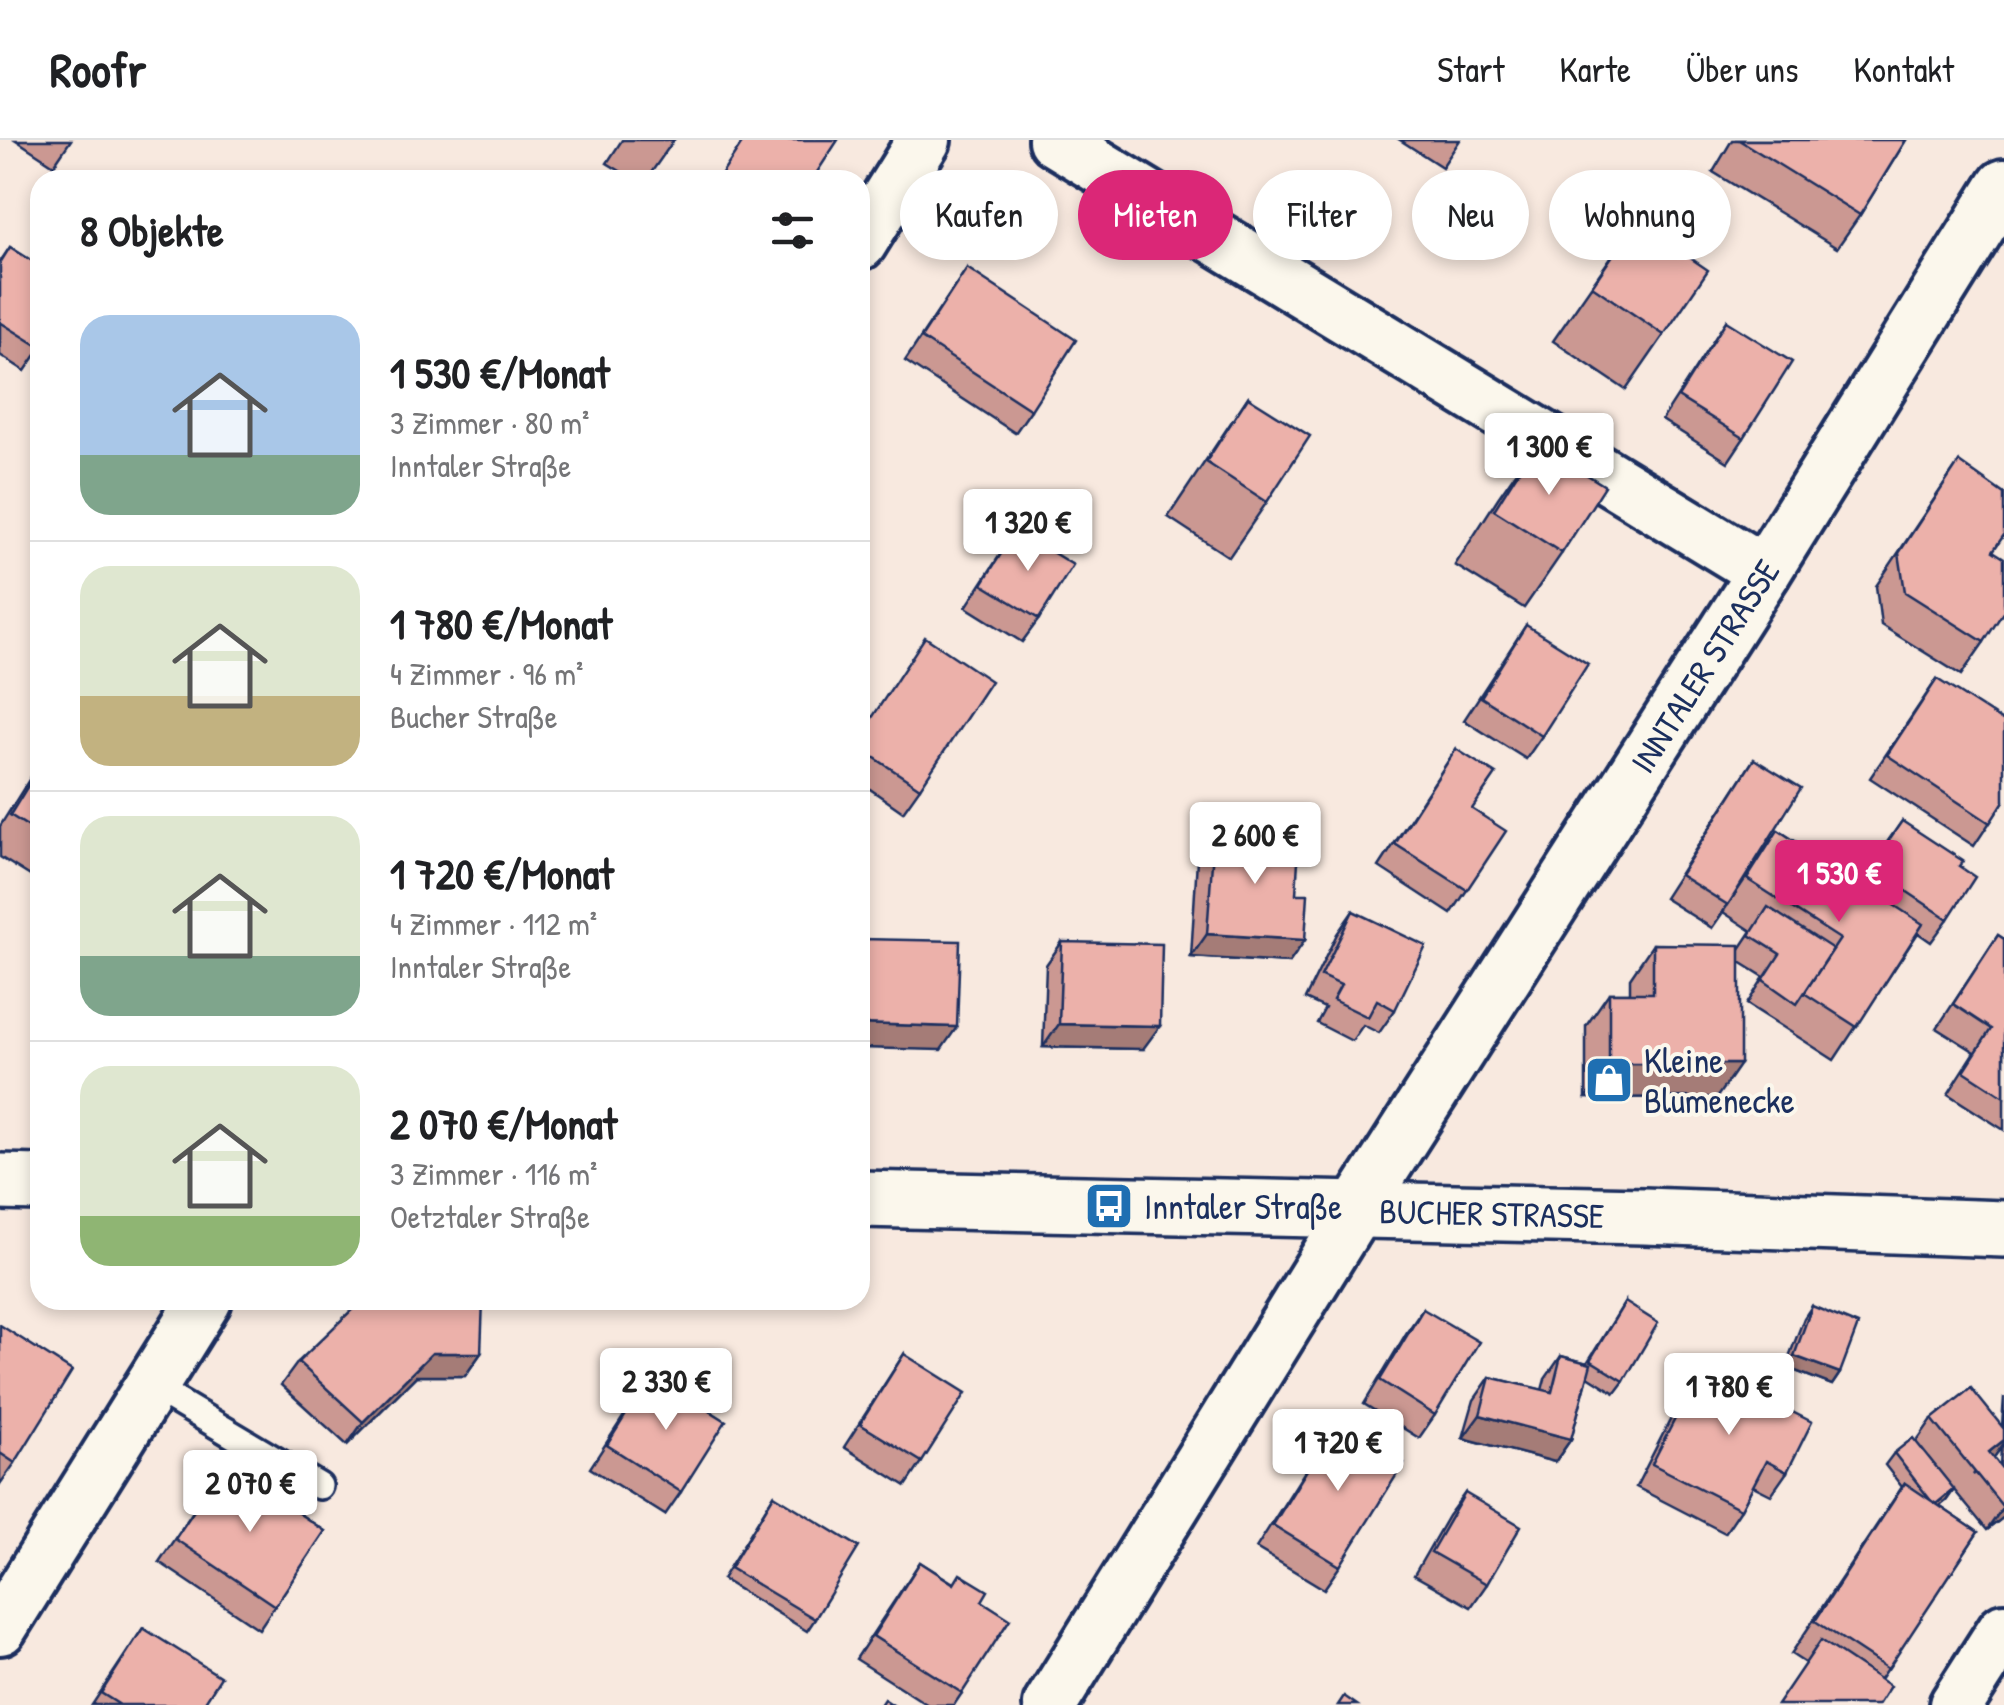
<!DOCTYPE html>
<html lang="de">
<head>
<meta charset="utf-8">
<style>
  body { margin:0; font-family:"Patrick Hand",sans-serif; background:#f6f6f6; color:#202124; height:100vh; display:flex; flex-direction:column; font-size:38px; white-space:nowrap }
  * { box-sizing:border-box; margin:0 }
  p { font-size:32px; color:#757577 }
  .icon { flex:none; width:55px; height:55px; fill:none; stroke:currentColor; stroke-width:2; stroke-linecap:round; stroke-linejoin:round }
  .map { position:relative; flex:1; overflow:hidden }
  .sheet { position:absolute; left:30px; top:30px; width:840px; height:1140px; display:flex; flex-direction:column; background:#fff; border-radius:30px; box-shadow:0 5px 15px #0003 }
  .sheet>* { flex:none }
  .guide { position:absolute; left:900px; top:30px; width:950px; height:90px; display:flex; gap:20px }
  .price { position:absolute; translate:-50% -85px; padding:0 22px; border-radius:10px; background:#fff; color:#222; font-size:32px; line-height:65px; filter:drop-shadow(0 2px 5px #0008) }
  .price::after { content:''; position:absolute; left:50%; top:60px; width:30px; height:22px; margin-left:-15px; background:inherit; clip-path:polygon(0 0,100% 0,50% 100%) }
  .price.active { background:#db2777; color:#fff }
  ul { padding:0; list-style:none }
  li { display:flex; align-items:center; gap:30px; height:250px; padding:0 50px }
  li+li { border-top:2px solid #e0e0e0 }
  li span { display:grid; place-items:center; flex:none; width:280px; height:200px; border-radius:30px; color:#555 }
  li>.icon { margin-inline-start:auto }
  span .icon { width:120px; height:120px; fill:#fffc; stroke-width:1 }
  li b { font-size:42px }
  h2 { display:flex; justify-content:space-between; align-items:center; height:120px; padding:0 50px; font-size:42px }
  .chip { padding:0 35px; border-radius:45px; background:#fff; box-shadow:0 5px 15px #0003; font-size:35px; line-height:90px }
  .chip.active { background:#db2777; color:#fff }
  header { display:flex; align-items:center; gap:60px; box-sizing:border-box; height:140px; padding:0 50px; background:#fff; border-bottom:2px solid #e0e0e0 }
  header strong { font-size:48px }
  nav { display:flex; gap:55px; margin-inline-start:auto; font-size:35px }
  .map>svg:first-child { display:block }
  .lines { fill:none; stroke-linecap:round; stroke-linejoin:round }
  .lane-casing { stroke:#1b2f5e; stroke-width:32 }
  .street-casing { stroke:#1b2f5e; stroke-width:60 }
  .secondary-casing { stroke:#1b2f5e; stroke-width:62 }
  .lane { stroke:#fbf7ec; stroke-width:25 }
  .street { stroke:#fbf7ec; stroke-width:52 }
  .secondary { stroke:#fbf7ec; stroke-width:55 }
  .wall { fill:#cb9892; stroke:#1b2f5e; stroke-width:2.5; fill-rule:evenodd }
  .shaded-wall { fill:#a57c77; stroke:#1b2f5e; stroke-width:2.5 }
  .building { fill:#ecb1aa; stroke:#1b2f5e; stroke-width:2.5 }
  .labels { text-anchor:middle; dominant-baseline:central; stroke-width:8; stroke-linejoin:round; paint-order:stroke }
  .street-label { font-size:35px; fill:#1b2f5e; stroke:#fbf7ec }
  .poi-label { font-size:35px; fill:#1b2f5e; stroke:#fbf7ec; text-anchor:start }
</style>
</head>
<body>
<header>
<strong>Roofr</strong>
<nav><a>Start</a><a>Karte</a><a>Über uns</a><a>Kontakt</a></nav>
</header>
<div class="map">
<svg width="2004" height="1565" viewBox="0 0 2004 1565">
  <rect width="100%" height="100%" fill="#f8e9df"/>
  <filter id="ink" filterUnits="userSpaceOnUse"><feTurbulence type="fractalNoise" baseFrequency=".01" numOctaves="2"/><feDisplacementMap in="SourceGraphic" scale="20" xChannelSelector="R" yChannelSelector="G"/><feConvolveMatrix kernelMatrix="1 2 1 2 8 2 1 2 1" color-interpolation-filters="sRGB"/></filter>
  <g filter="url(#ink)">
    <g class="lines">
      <g class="lane-casing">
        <polyline id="lane" points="151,1246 319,1346"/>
      </g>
      <g class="street-casing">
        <g id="street">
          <polyline points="1055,0 1764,432"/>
          <polyline points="860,103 924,0"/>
          <polyline points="0,1488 205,1160"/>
          <path id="s1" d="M1050 1565 1357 1069 1764 432 2004 46"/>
          <polyline points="1956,1565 2004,1490"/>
        </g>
      </g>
      <g class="secondary-casing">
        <g id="secondary">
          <polyline points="0,1042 40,1043"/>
          <path id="s2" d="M860 1059 1644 1076 2004 1089"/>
        </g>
      </g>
      <use href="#lane" class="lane"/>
      <use href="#street" class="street"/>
      <use href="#secondary" class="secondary"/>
    </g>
    <g class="wall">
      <polygon points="16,0 71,0 54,25"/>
      <polygon points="622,0 674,0 646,40 635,40 607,23"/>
      <polygon points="1400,0 1460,0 1442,27"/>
      <polygon points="1732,0 1906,0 1860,75 1837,108 1713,32"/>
      <polygon points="1636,81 1664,195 1626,250 1553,201"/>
      <polygon points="10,107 40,126 40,209 25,231 0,215 0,122"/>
      <polygon points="967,128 1031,270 1015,293 905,221"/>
      <polygon points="1726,181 1744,298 1728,322 1662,280"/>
      <polygon points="1248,257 1267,362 1229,417 1168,377"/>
      <polygon points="1536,303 1562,413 1524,468 1455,425 1498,358"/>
      <polygon points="1959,322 1993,411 1984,502 1961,535 1881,485 1876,446"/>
      <polygon points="1016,390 1039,479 1022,502 966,467"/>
      <polygon points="1526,485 1542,596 1526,619 1464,580"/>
      <polygon points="1937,539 2004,661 1974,706 1870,638"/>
      <polygon points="860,595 920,648 903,672 860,642"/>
      <polygon points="1456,609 1472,669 1467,750 1451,774 1379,727"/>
      <polygon points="1754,619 1728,765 1712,788 1664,758"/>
      <polygon points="40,622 40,742 0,717 0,686"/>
      <polygon points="1215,680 1241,700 1296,754 1305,800 1289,823 1191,817 1198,703"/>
      <polygon points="1902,681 1959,726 1948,779 1931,802 1918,793 1834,920 1747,864 1764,837 1740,822 1717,957 1586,958 1586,886 1609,853 1630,853 1630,838 1653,804 1740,809 1752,791 1723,772 1778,690 1859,743"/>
      <polygon points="1353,771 1395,870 1379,893 1363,885 1352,901 1317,883 1325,868 1305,859 1337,794"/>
      <polygon points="1998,795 2004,799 2004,990 1948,954 1975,912 1937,888"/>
      <polygon points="1062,802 1143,909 1043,907 1046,825"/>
      <polygon points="1625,1162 1624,1241 1615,1253 1588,1236 1571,1299 1555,1322 1463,1298 1474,1260 1490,1237 1542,1250 1545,1239 1561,1216 1587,1223"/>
      <polygon points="1812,1166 1840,1233 1832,1245 1785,1227 1804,1178"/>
      <polygon points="1423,1169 1435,1275 1419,1298 1364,1264 1407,1192"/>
      <polygon points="0,1185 15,1323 0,1344"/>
      <polygon points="481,1213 465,1236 416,1236 347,1305 281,1245 298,1222"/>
      <polygon points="904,1214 922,1322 906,1346 844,1307"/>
      <polygon points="1702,1226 1787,1332 1771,1355 1753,1346 1741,1369 1725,1393 1636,1347 1686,1249"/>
      <polygon points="651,1234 681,1352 665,1375 590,1328"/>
      <path d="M2004 1257V1377L1987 1390 1954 1350 1946 1361 1939 1366 1978 1392 1880 1539 1805 1523 1791 1514 1902 1347 1885 1325 1894 1313 1916 1302 1932 1279 2002 1286ZM2001 1308 2000 1326 1993 1318Z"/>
      <polygon points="1337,1281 1340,1426 1324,1449 1256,1408"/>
      <polygon points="225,1324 325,1391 259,1489 159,1422"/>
      <polygon points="1465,1353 1487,1444 1471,1467 1414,1435 1448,1376"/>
      <polygon points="774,1355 815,1479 807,1491 722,1439"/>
      <polygon points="920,1422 982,1461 962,1553 954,1565 928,1565 856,1519"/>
      <polygon points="143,1488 203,1565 92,1565"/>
    </g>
    <g class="shaded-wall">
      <polygon points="1207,794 1305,800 1289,823 1191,817"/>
      <polygon points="860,884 957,887 941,910 860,908"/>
      <polygon points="1059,884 1160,886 1143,909 1043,907"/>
      <polygon points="1609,924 1740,924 1717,957 1586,958"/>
      <polygon points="432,1213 481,1213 465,1236 416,1236 347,1305 363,1282"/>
      <polygon points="1794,1216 1840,1233 1832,1245 1785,1227"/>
      <polygon points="1480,1275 1571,1299 1555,1322 1463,1298"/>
      <polygon points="2004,1300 2004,1303 1993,1319 1973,1335 1989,1312"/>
      <polygon points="1954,1349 1946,1361 1927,1377 1935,1365"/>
      <polygon points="2004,1366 2004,1377 1987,1390"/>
    </g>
    <g class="building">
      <polygon points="744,0 838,0 812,40 718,40"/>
      <polygon points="1739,0 1906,0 1860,75"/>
      <polygon points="1636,81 1708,130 1664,195 1592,146"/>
      <polygon points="10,107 40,126 40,207 0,182 0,123"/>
      <polygon points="967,128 1076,200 1031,270 921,198"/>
      <polygon points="1726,181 1792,222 1744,298 1678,257"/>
      <polygon points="1248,257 1310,296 1267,362 1206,322"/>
      <polygon points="1536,303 1605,346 1562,413 1494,370"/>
      <polygon points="1959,322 2004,354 2004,395 1993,411 2004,418 2004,471 1984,502 1905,452 1899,413"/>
      <polygon points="1016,390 1073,425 1039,479 982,444"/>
      <polygon points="1526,485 1588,524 1542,596 1481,557"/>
      <polygon points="925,497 991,541 920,648 860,608 860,596"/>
      <polygon points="1937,539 2004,582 2004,661 1990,683 1887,615"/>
      <polygon points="1456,609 1496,634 1472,669 1506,691 1467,750 1395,704"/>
      <polygon points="1754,619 1801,648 1728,765 1680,735"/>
      <polygon points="40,626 40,694 10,675"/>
      <polygon points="1215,680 1242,681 1241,700 1299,704 1296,754 1308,754 1305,800 1207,794"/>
      <polygon points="1902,681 1963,721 1959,726 1975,737 1948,779 1870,727"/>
      <polygon points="1778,690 1923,784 1857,887 1804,853 1840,799 1747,739"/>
      <polygon points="1768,767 1833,809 1797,864 1763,840 1780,814 1750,795"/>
      <polygon points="1353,771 1426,806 1395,870 1377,860 1368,877 1333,860 1341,845 1321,836"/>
      <polygon points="1998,795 2004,799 2004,957 1964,931 1991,889 1953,864"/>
      <polygon points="860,799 960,801 957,887 860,884"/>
      <polygon points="1062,802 1162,804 1160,886 1059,884"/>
      <polygon points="1653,804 1740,805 1740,924 1609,924 1609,853 1653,853"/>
      <polygon points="362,1160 483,1160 481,1213 432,1213 363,1282 298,1222"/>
      <polygon points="1625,1162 1658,1183 1624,1241 1590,1220"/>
      <polygon points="1812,1166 1858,1185 1840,1233 1794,1216"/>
      <polygon points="1423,1169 1479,1202 1435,1275 1380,1240"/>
      <polygon points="0,1185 72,1231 15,1323 0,1313"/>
      <polygon points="904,1214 966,1253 922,1322 860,1284"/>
      <polygon points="1561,1216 1591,1224 1571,1299 1480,1275 1490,1237 1552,1252"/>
      <polygon points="1702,1226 1812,1282 1787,1332 1766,1321 1741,1369 1652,1324"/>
      <polygon points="651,1234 726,1281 681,1352 607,1305"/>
      <polygon points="1971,1248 2004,1289 2004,1300 1989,1312 2004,1331 2003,1367 1932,1279"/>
      <polygon points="1337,1281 1404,1323 1340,1426 1273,1385"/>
      <polygon points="1913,1298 1954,1349 1936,1364 1932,1362 1894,1313"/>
      <polygon points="225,1324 325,1391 275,1466 175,1399"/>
      <polygon points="1905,1343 1978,1392 1888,1529 1815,1481"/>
      <polygon points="1465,1353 1521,1386 1487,1444 1431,1412"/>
      <polygon points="774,1355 859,1407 815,1479 730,1428"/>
      <polygon points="920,1422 954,1444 960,1434 988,1451 982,1461 1010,1479 962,1553 873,1496"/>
      <polygon points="143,1488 221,1537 203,1565 120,1565 101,1553"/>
      <polygon points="1821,1500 1890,1546 1878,1565 1777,1565"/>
      <polygon points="1344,1556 1357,1565 1338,1565"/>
      <polygon points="884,1559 893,1565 880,1565"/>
    </g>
  </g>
  <defs>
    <g id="shop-square" transform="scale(2.5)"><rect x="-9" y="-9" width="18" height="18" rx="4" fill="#1f6fb2" stroke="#fbf7ec"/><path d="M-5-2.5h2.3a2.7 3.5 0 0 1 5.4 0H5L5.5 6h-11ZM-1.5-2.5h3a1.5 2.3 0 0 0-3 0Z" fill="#fff"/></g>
    <g id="bus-square" transform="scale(2.5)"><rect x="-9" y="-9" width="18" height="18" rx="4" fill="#1f6fb2" stroke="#fbf7ec"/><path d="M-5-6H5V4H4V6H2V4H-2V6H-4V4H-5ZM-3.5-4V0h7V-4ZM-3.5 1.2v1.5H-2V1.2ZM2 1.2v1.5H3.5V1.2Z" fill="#fff"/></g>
  </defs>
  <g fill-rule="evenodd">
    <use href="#shop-square" x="1609" y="940"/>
    <use href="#bus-square" x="1109" y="1066"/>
  </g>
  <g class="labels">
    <g class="street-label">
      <text stroke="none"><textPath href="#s1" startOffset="1228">INNTALER STRASSE</textPath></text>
      <text stroke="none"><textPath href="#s2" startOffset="632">BUCHER STRASSE</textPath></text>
    </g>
    <g class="poi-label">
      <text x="1644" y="920">Kleine<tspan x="1644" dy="40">Blumenecke</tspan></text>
      <text x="1144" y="1066">Inntaler Straße</text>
    </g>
  </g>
</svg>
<b class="price" style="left:1549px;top:358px">1 300 €</b>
<b class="price" style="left:1028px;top:434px">1 320 €</b>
<b class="price" style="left:1255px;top:747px">2 600 €</b>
<b class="price active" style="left:1839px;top:785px">1 530 €</b>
<b class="price" style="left:666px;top:1293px">2 330 €</b>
<b class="price" style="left:1729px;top:1298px">1 780 €</b>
<b class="price" style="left:1338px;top:1354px">1 720 €</b>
<b class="price" style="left:250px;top:1395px">2 070 €</b>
<div class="guide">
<a class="chip">Kaufen</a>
<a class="chip active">Mieten</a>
<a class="chip">Filter</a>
<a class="chip">Neu</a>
<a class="chip">Wohnung</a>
</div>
<section class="sheet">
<h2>8 Objekte<svg class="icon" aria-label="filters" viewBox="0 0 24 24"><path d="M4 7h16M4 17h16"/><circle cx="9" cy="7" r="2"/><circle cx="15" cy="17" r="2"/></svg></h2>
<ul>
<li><span style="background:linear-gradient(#a9c7e8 70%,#7fa58c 0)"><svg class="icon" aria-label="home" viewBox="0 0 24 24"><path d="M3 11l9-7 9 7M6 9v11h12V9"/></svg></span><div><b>1 530 €/Monat</b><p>3 Zimmer · 80 m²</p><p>Inntaler Straße</p></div></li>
<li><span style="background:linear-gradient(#dfe7d0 65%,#c2b280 0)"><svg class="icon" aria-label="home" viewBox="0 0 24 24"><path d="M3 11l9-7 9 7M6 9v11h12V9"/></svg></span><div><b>1 780 €/Monat</b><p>4 Zimmer · 96 m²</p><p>Bucher Straße</p></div></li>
<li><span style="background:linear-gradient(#dfe7d0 70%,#7fa58c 0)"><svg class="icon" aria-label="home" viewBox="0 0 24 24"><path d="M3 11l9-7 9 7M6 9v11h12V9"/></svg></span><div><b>1 720 €/Monat</b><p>4 Zimmer · 112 m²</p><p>Inntaler Straße</p></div></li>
<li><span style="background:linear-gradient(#dfe7d0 75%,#8fb573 0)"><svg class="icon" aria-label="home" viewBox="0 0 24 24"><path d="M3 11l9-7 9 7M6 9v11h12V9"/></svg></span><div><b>2 070 €/Monat</b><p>3 Zimmer · 116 m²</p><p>Oetztaler Straße</p></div></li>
</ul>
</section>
</div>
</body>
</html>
